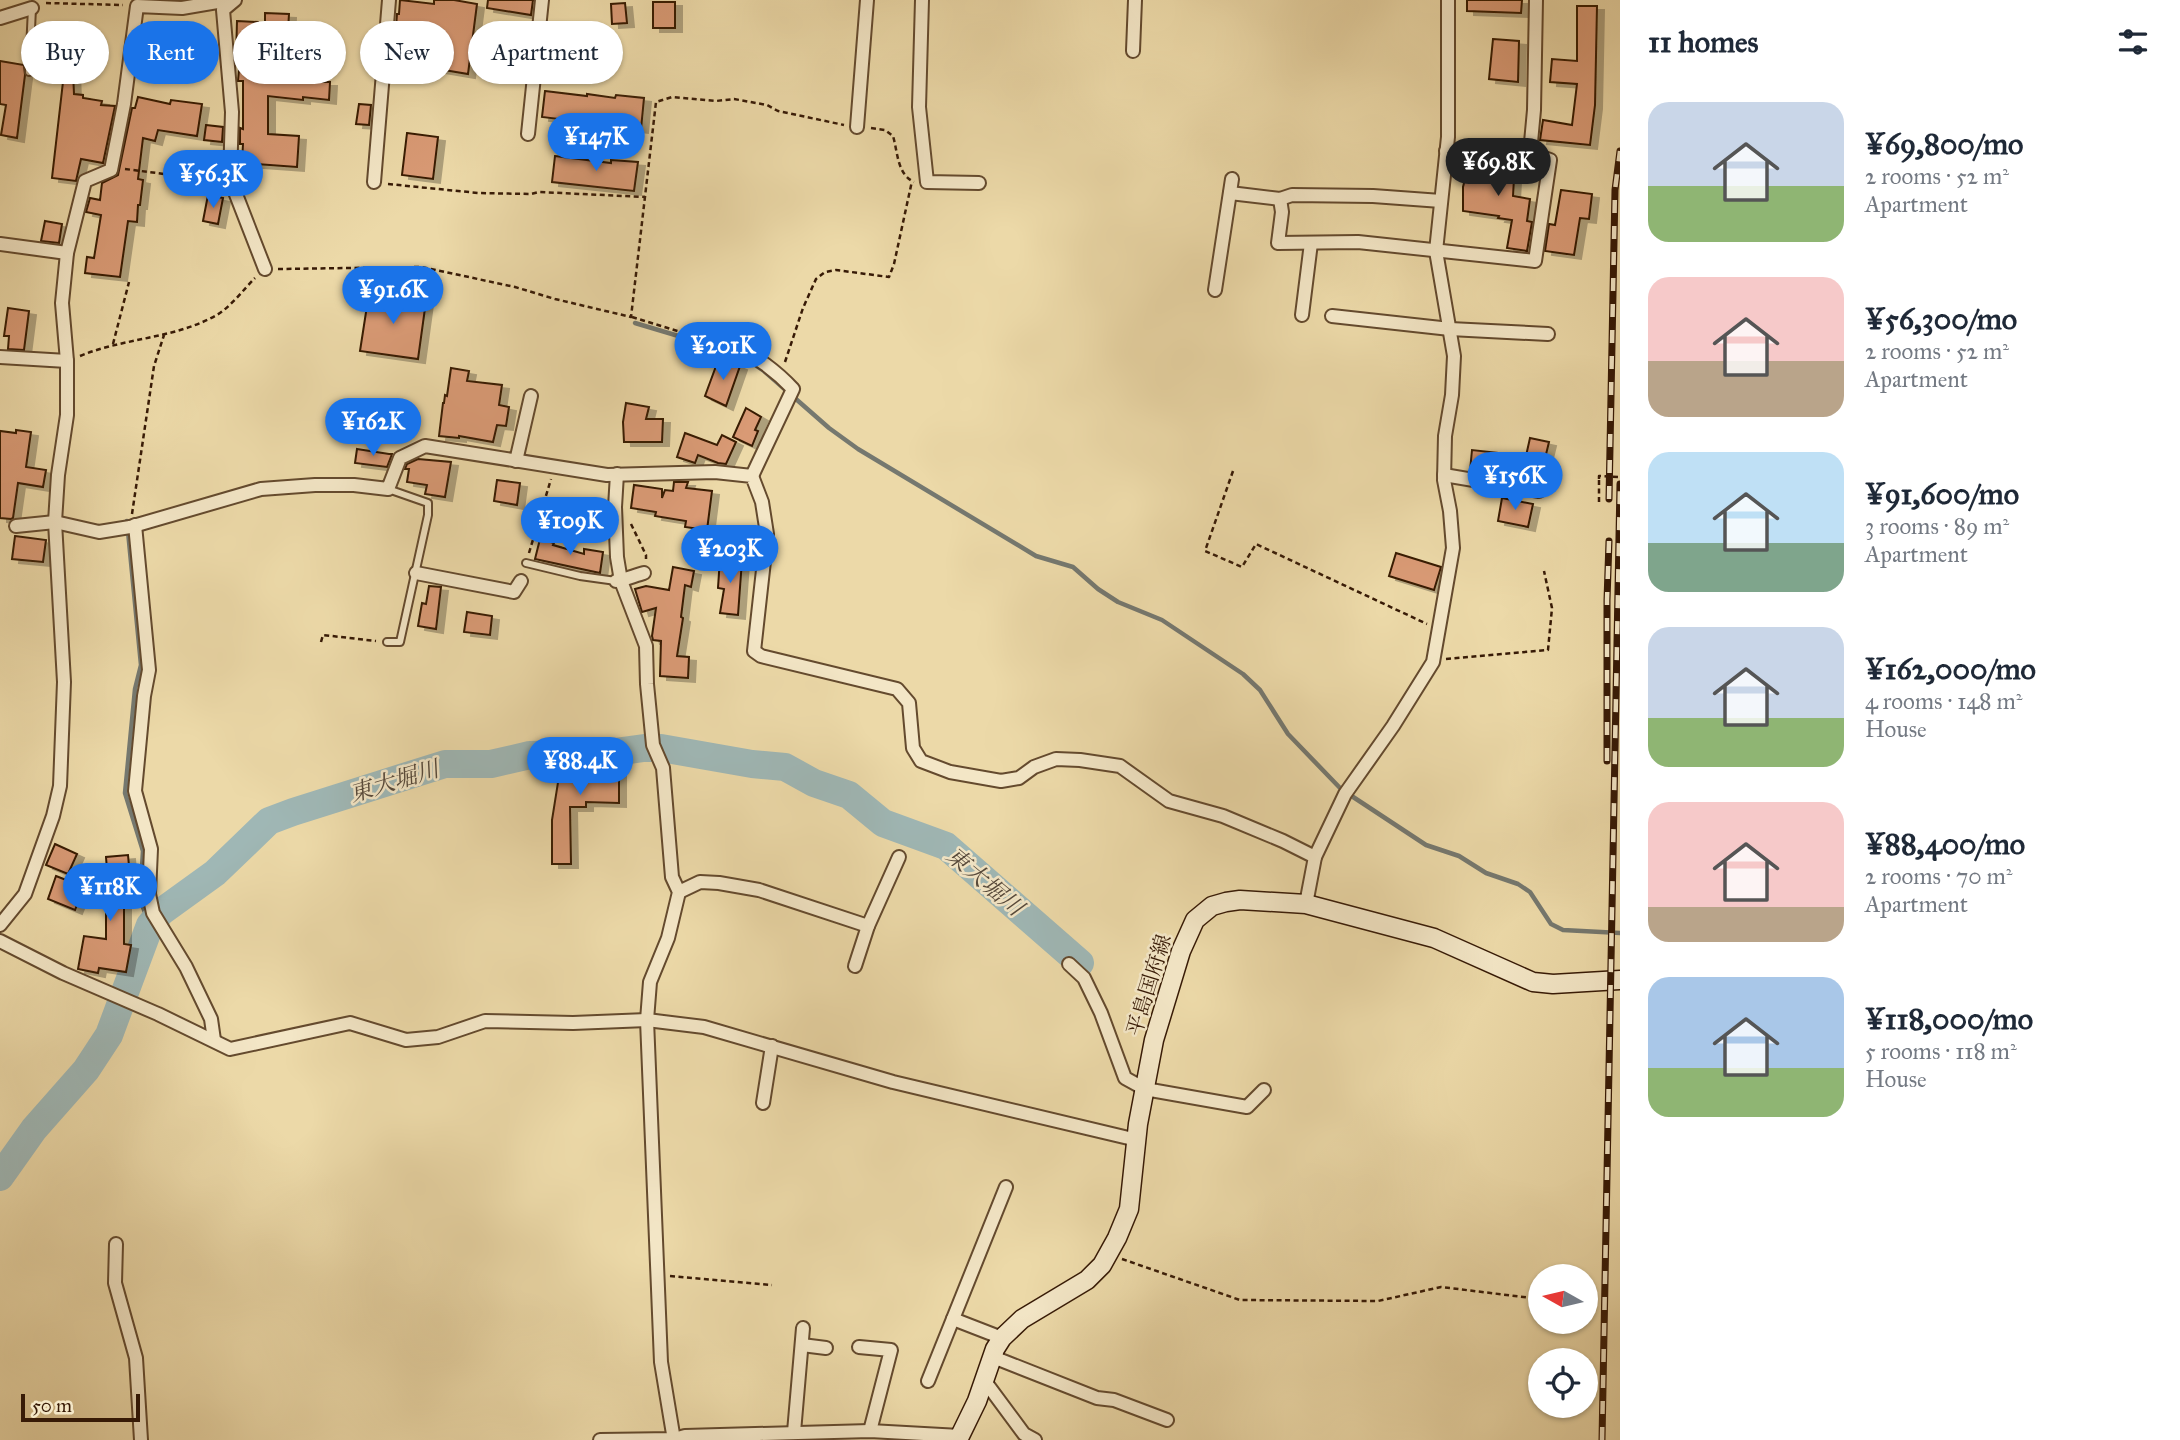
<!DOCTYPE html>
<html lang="en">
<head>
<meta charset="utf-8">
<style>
  body { margin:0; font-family:"IM FELL Great Primer","Noto Serif JP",serif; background:#f2f2f3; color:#1f2937; height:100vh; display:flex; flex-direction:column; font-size:26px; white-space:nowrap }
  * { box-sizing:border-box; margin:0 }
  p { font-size:23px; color:#747a83 }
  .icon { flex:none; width:38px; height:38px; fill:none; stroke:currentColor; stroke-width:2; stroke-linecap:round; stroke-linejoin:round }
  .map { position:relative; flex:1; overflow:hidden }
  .side { display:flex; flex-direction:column; background:#fff; width:560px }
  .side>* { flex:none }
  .banner { position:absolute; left:21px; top:21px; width:665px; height:63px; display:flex; gap:14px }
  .needle { width:46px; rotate:278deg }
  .tools { position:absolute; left:1528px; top:1264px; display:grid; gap:14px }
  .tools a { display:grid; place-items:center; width:70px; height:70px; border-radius:50%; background:#fff; box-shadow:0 2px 5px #0004; font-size:35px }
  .scale { position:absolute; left:21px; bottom:18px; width:119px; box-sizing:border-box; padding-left:7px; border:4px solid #371a06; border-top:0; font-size:19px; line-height:24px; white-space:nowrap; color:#371a06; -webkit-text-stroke:5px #f3e6c6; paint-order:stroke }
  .price { position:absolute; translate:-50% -60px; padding:0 16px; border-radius:24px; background:#1a73e8; color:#fff; font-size:23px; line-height:46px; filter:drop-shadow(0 2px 4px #0008) }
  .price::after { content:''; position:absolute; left:50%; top:42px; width:21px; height:16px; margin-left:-10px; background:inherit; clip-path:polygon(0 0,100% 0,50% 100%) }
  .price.on { background:#222; color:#fff }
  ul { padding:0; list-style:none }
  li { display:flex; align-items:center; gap:21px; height:175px; padding:0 28px }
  li span { display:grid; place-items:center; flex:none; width:196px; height:140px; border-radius:21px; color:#555 }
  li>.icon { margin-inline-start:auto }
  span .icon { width:84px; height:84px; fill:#fffc; stroke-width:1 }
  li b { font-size:30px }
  h2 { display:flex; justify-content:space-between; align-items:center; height:84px; padding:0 28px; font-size:30px }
  .tag { padding:0 24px; border-radius:32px; background:#fff; box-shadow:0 2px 5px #0004; font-size:24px; line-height:63px }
  .tag.on { background:#1a73e8; color:#fff }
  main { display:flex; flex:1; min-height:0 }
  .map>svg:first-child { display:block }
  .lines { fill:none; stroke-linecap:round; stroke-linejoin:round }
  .stream { stroke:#75786f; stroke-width:4.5 }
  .river { stroke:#9fb7b5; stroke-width:28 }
  .building { fill:#d99a75; stroke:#371a06; stroke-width:2; filter:url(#shadow) }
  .lane-casing { stroke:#644a2e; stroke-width:10 }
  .street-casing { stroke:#644a2e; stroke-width:16 }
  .secondary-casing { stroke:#371a06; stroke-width:21 }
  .path { stroke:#371a06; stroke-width:2.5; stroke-dasharray:5 3.5; stroke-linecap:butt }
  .lane { stroke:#f3e6c6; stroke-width:6 }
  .street { stroke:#f3e6c6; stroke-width:12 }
  .secondary { stroke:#f3e6c6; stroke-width:18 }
  .rail-casing { stroke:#371a06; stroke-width:7 }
  .rail { stroke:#f3e6c6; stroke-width:4.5; stroke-dasharray:13; stroke-linecap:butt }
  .path-bridge { stroke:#371a06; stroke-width:2.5; stroke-dasharray:5 3.5; stroke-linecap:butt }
  .labels { text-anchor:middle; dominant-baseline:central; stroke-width:5; stroke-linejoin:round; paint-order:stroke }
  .street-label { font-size:21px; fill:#371a06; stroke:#f3e6c6 }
  .water-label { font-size:23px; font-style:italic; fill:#56493b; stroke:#f3e6c6 }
</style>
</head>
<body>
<main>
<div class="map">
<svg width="1620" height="1440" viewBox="0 0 1620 1440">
  <defs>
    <filter id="shadow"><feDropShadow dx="7" dy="4" stdDeviation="0" flood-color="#0004"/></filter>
  </defs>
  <rect width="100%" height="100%" fill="#ecd9a8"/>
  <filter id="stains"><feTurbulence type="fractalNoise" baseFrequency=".00286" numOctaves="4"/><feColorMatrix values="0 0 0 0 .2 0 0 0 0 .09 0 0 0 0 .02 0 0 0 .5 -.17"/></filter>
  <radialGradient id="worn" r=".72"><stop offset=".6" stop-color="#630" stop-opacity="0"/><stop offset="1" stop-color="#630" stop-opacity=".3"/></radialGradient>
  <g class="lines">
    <g class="stream">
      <polyline points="635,323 732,352"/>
      <polyline points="743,357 764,371 829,428 858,449 1036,556 1073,567 1098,589 1118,602 1162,620 1243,674 1260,690 1288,734 1341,789 1426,845 1459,856 1486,873 1518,884 1530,892 1551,924 1563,930 1620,933"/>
      <polyline points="127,521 141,665 135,689 125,793 143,851 140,900 150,925"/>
    </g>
    <polyline class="river" points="0,1177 34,1129 86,1070 109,1035 150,925 161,912 215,873 269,821 293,812 445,764 491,764 530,755 607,753 644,748 661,748 752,764 785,767 814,783 849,795 883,823 946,846 1080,963"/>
  </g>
  <g class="building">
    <polygon points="400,0 434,4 434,0 454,0 477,4 468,74 426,67 427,59 394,55 397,14 399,14"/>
    <polygon points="488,0 533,0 531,15 487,8"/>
    <polygon points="1467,0 1522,0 1521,13 1467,11"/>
    <rect x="653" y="2" width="22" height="26"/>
    <polygon points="625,3 627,23 612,24 611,4"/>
    <polygon points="1577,6 1597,6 1595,105 1590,145 1540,140 1543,120 1572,125 1577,84 1550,82 1552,59 1577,61"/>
    <polygon points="265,13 289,14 288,30 265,29"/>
    <polygon points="237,21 258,22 256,67 284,69 286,52 306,54 303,82 330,82 329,100 303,97 303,100 268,96 268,134 299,136 297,167 242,163 243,144 240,144 240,128 243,129 243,81 238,81 240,58 236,58"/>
    <polygon points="71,25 74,94 83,95 83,98 102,101 101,105 115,106 103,163 81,159 76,181 52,178 64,73 41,74 39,26"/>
    <polygon points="1493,39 1519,41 1518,82 1489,79"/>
    <polygon points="0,61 24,65 25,75 17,138 1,135 6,105 0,104"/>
    <polygon points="545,91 587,96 587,94 615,98 616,95 644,98 641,129 542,117"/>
    <polygon points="138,97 170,104 171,100 202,104 197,136 158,130 155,141 143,138 138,179 143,180 140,205 138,205 137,222 128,221 120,277 85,273 87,257 94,258 101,215 86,212 90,198 100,200 102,183 118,175 132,108 135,108"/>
    <polygon points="359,104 371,105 369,125 356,124"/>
    <polygon points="206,125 223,127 222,142 204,140"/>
    <polygon points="407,133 438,137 433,179 402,175"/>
    <polygon points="555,156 611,163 611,160 638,162 634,191 552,182"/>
    <polygon points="1470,160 1515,161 1513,196 1530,199 1527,221 1532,222 1527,251 1507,248 1512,220 1498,218 1499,216 1463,211 1463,187"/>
    <polygon points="1561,190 1592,194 1589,219 1580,218 1574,255 1545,251 1549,224 1555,225"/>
    <polygon points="208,195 223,198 218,224 203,221"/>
    <polygon points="45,221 62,224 59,243 41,241"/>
    <polygon points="369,293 426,301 418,359 360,351"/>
    <polygon points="8,308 29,311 24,350 8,349 9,336 4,336"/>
    <polygon points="719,358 740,366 726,406 705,396"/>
    <polygon points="451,368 469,371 467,381 502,385 499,405 509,407 506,426 497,425 493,442 459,436 459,438 439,436 443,403 444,403 445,395 447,396"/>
    <polygon points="626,403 649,407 646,419 663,419 662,442 624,442 623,422"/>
    <polygon points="746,408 761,417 755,430 758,431 752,446 733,437"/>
    <polygon points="16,430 31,432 26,467 46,470 43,487 18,483 13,518 11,519 0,518 0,431 16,433"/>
    <polygon points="685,433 717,445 722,435 736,442 726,464 718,463 698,455 695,463 677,457"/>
    <polygon points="1530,438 1549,442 1541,475 1510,468 1509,475 1470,471 1472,450 1526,456"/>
    <polygon points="357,449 389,454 392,454 387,467 355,463"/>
    <polygon points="418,459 451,462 445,497 425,494 427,485 407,482 409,469 405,469 407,464"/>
    <polygon points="497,480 520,483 517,505 494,501"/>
    <polygon points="674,482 688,482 686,488 712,491 707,530 685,527 686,521 655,516 656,512 631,508 634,485 662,489 662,498 665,490 673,491"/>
    <polygon points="1502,498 1533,504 1528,527 1498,521"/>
    <polygon points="15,536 46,540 43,562 12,559"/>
    <polygon points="540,539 554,543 553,545 584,554 584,549 603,552 600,573 535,559"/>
    <polygon points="1396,553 1441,567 1434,590 1389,576"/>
    <polygon points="720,558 742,560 738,615 720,613 724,589 718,588"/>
    <polygon points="673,567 694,571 691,587 685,585 681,617 683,618 677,656 689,657 688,678 660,676 661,641 653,640 652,636 656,608 642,612 635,589 646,586 669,590"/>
    <polygon points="429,586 441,587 436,629 418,626 422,603 426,604"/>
    <polygon points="467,612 492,616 490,635 464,632"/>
    <polygon points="584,756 585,766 619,758 619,803 586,802 586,807 570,807 571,864 552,864 552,820 560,770 553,760"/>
    <polygon points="55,844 77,854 68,874 46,865"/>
    <polygon points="128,855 130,877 126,877 128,903 124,903 124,944 131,945 126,972 99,968 98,973 78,969 84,936 106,939 106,904 104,905 102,884 108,883 106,857"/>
    <polygon points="56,876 84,887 75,910 48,899"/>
  </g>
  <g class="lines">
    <g class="lane-casing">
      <g id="lane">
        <polyline points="29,72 32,8"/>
        <polyline points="526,563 580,576 616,581"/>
        <polyline points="387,642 400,642 428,515 428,503 388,489"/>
      </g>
    </g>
    <g class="street-casing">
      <g id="street">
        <polyline points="922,0 919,107 927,182 979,183"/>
        <polyline points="0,18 32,8"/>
        <polyline points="1133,51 1135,0"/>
        <polyline points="857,127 867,0"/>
        <polyline points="528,134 542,0"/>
        <polyline points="1446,151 1530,153 1534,110 1536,0"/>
        <polyline points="230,179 232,112 223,10 235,0"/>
        <polyline points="226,182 230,179 265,269"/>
        <polyline points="374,182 389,0"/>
        <polyline points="1230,193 1280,199 1292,195 1373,196 1441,201"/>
        <polyline points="1280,199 1282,212 1278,243 1358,242 1535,261 1550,160 1530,153"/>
        <polyline points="0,244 67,253"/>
        <polyline points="1215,290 1232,179"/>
        <polyline points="1302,315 1311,243"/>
        <polyline points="1332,316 1450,329 1548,334"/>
        <path d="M733 348C753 352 779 374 793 389L752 476"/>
        <polyline points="0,357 67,361"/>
        <polyline points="516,461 531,396"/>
        <polyline points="617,474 615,507 617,557 621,581 646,646 647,684 653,745 663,768 672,877 679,892 668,938 650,982 647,1020 661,1362 674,1440"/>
        <polyline points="1444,475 1539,491"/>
        <polyline points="135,525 149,670 144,696 135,791 151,849 149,894 153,913 186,967 211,1019 214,1040"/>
        <polyline points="16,526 55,522 99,532 130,527 261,489 315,485 354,485 388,489 400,458 425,446 607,475 715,472 752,476 762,502 767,534 754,651 761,656 897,689 909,703 913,748 921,761 950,772 1001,781 1019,778 1034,767 1056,759 1080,760 1120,766 1169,801 1223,816 1283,841 1315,857"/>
        <polyline points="416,573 514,592 521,581"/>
        <path d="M616 581C622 581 636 575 644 573"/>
        <polyline points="679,892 700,882 719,883 759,890 868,926"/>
        <polyline points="1306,904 1315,857 1345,794 1393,726 1433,662 1453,548 1450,511 1444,480 1445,436 1452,395 1454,356 1436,251 1448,137 1448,0"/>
        <polyline points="0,925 25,894 53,816 60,786 64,682 55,522 58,475 67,415 67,361 62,303 67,253 85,181 111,170 124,104 137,6 182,8 229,0"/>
        <polyline points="0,941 63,973 158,1014 230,1049 350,1023 406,1040 438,1037 485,1021 573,1023 647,1020 704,1027 893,1082 1137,1140"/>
        <polyline points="1069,964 1084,978 1101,1013 1125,1078 1145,1089 1247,1107 1264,1090"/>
        <polyline points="855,966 868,926 899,857"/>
        <polyline points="763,1103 772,1046"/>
        <polyline points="116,1244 115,1283 136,1358 141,1440"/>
        <polyline points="953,1319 1002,1338"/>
        <polyline points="802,1345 826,1348"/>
        <polyline points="859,1347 891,1350 870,1431"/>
        <polyline points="993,1357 1097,1398 1114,1400 1167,1420"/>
        <polyline points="984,1380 1024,1434 1035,1440"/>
        <polyline points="928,1381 1006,1187"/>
        <polyline points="794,1432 803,1328"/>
        <polyline points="600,1440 674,1439 685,1436 870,1431 960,1436"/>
      </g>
    </g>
    <g class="secondary-casing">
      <polyline id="secondary" points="958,1440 977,1401 995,1349 1002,1338 1022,1319 1087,1280 1102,1265 1117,1238 1129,1209 1138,1124 1154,1040 1181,951 1195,920 1212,906 1226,902 1240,900 1306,904 1434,938 1533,982 1553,984 1620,980"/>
    </g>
    <g class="path">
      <polyline points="46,3 123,5"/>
      <path d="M871 128 885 130 893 136C898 153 897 174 914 182"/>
      <polyline points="125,169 212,180"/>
      <polyline points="388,184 478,193 531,194 539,192 645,197"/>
      <polyline points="278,269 422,267 515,287 555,299 631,317 656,102 672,97 716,101 734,99 767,105 778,111 844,125"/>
      <polyline points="632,317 720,344"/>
      <polyline points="113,344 129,282"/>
      <path d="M80 356C123 338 173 339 215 316 230 308 243 290 255 278"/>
      <polyline points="785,362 803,308 816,279 825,272 836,270 889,277 894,264 912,181"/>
      <polyline points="1233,471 1205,551 1242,567 1256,544 1427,624"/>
      <polyline points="1599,502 1599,479"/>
      <polyline points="132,514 154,366 164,335"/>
      <polyline points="542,516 603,533"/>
      <polyline points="631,524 646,555 646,559"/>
      <polyline points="529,553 551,479"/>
      <polyline points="321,642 323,635 376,641"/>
      <polyline points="1446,659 1548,650 1552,608 1544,571"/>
      <polyline points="1122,1259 1240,1300 1378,1301 1441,1287 1540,1299"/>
      <polyline points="670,1276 772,1285"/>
      <polyline points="1586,1305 1591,1306"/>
    </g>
    <use href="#lane" class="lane"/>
    <use href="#street" class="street"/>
    <use href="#secondary" class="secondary"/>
    <g class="rail-casing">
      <g id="rail">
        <polyline points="1609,499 1615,190 1620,151"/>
        <polyline points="1607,761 1607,600 1609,541"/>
        <polyline points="1602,1440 1620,484"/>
      </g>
    </g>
    <use href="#rail" class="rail"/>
    <polyline class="path-bridge" points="1599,479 1599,476 1620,477"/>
  </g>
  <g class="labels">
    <g class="street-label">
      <text transform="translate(1149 985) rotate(-73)">平島国府線</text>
    </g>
    <g class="water-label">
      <text transform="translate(394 781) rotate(-17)">東大堀川</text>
      <text transform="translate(985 881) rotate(40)">東大堀川</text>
    </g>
  </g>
  <rect width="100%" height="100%" filter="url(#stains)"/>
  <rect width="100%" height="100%" fill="url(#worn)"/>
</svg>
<div class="tools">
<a><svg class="needle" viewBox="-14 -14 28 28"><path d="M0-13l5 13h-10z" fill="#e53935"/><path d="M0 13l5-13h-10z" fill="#747a83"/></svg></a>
<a><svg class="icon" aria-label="locate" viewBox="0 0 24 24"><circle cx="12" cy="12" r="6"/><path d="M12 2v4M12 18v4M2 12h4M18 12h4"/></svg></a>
</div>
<div class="scale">50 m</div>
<b class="price" style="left:596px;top:173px">¥147K</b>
<b class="price on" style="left:1498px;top:198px">¥69.8K</b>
<b class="price" style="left:213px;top:210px">¥56.3K</b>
<b class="price" style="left:393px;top:326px">¥91.6K</b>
<b class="price" style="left:723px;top:382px">¥201K</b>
<b class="price" style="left:373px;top:458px">¥162K</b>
<b class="price" style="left:1515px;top:512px">¥156K</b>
<b class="price" style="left:570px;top:557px">¥109K</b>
<b class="price" style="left:730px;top:585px">¥203K</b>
<b class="price" style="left:580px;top:797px">¥88.4K</b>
<b class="price" style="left:110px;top:923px">¥118K</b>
<div class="banner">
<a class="tag">Buy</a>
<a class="tag on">Rent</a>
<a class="tag">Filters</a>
<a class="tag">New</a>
<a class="tag">Apartment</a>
</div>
</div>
<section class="side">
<h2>11 homes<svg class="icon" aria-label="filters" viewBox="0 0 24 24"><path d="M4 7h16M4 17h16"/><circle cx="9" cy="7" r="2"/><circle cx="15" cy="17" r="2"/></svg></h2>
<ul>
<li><span style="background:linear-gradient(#c9d6e8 60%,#8fb573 0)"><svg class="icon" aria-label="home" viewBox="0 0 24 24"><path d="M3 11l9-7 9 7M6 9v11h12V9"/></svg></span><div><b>¥69,800/mo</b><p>2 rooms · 52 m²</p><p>Apartment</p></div></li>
<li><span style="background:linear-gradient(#f6c9c9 60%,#b9a48a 0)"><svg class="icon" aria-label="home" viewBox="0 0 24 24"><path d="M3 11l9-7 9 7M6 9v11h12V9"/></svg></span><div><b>¥56,300/mo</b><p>2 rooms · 52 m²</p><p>Apartment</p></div></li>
<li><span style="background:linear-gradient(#bfe0f5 65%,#7fa58c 0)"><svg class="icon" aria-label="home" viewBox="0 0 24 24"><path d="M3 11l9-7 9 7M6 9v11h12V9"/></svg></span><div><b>¥91,600/mo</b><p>3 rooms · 89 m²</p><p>Apartment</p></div></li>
<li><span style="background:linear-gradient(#c9d6e8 65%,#8fb573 0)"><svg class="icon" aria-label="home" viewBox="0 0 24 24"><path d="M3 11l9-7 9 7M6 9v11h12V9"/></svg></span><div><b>¥162,000/mo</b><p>4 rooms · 148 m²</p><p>House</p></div></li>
<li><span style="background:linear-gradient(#f6c9c9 75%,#b9a48a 0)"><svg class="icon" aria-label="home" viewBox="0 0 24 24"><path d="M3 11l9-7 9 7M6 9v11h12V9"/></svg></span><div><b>¥88,400/mo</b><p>2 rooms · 70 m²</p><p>Apartment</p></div></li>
<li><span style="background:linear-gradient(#a9c7e8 65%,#8fb573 0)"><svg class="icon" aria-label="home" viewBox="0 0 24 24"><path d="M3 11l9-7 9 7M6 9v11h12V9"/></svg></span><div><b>¥118,000/mo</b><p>5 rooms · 118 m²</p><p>House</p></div></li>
</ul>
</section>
</main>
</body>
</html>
